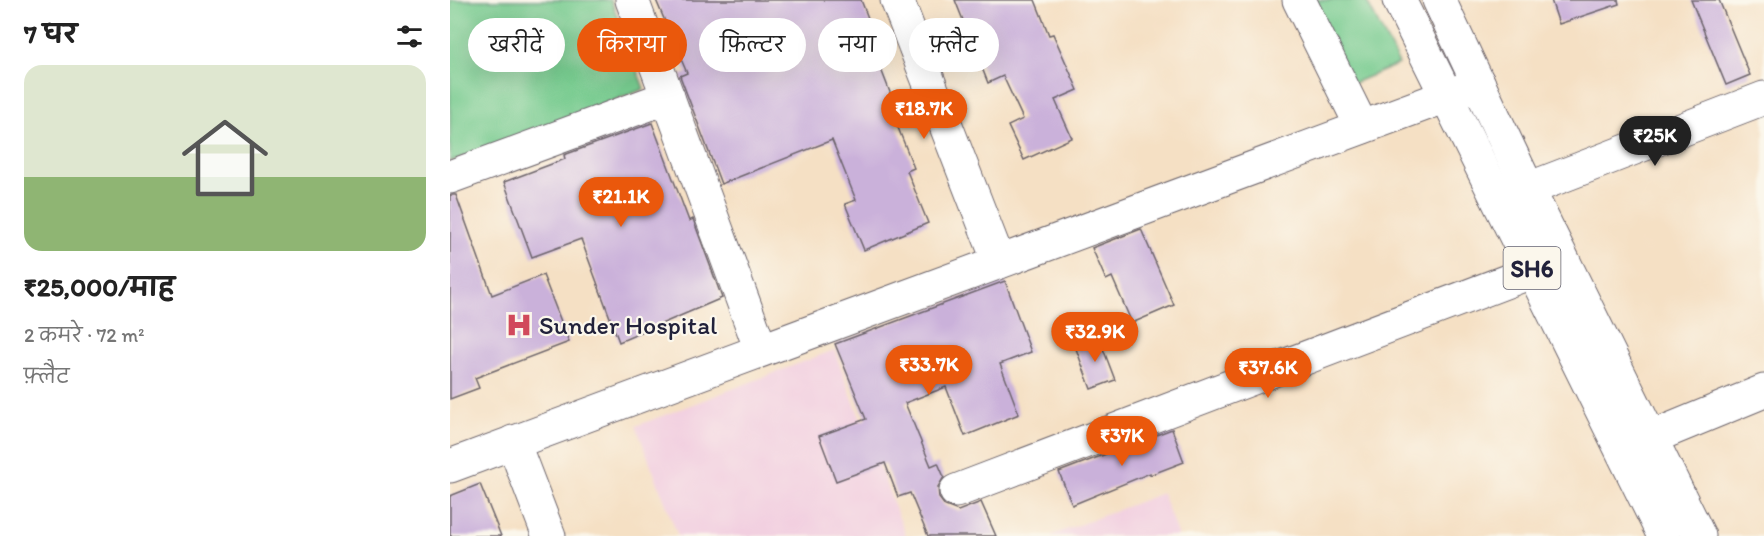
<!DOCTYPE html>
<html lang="hi">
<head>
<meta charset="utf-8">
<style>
  body { margin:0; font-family:Itim,"Playpen Sans Deva",sans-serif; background:#f2f2f2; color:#222; height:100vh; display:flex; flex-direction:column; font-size:22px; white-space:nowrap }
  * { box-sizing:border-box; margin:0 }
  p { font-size:20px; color:#767676 }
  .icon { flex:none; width:33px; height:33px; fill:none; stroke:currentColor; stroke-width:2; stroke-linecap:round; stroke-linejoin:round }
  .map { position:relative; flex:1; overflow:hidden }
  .side { display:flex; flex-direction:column; background:#fff; width:450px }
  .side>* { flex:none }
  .hud { position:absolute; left:18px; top:18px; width:570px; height:54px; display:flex; gap:12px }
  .price { position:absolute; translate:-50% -51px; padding:0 14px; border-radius:21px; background:#ea580c; color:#fff; font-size:20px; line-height:39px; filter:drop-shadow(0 2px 3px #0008) }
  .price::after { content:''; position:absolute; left:50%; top:36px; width:18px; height:14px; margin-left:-9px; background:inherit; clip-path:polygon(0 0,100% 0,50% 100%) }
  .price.current { background:#222; color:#fff }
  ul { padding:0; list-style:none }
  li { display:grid; align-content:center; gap:12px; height:318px; padding:0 24px }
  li+li { border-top:2px solid #e0e0e0 }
  li span { display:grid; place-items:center; height:186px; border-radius:18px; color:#555 }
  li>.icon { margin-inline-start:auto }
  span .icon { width:108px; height:108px; fill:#fffc; stroke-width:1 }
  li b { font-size:26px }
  h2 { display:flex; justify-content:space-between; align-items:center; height:72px; padding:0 24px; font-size:26px }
  .pill { padding:0 21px; border-radius:27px; background:#fff; box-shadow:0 6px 24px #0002; font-size:21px; line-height:54px }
  .pill.current { background:#ea580c; color:#fff }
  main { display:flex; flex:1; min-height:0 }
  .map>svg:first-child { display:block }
  .built { fill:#f2cfe0 }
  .green { fill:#77cb8f; stroke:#4c7665; stroke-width:1.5 }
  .building { fill:#cab1da }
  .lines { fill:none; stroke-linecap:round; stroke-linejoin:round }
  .minor-casing { stroke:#6c646b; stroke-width:35 }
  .major-casing { stroke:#6c646b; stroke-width:35 }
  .minor { stroke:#fff; stroke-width:33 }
  .major { stroke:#fff; stroke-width:33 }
  .labels { text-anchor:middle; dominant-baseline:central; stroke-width:4.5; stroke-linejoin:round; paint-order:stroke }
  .shield { fill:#fbf7ec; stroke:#636270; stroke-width:1.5 }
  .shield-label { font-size:24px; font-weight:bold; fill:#22223b }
  .poi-label { font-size:26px; fill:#22223b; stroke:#fbf7ec; text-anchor:start }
</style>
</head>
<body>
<main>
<section class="side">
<h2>7 घर<svg class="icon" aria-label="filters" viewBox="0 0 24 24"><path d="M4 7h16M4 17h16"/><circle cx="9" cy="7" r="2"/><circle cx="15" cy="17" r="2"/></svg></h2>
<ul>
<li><span style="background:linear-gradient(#dfe7d0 60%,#8fb573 0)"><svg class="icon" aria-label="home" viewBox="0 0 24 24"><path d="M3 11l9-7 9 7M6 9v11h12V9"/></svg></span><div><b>₹25,000/माह</b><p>2 कमरे · 72 m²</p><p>फ़्लैट</p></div></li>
</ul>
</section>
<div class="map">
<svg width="1314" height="536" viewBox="0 0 1314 536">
  <rect width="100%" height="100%" fill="#fbf7ec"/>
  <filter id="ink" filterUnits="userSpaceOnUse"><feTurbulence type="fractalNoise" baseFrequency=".0167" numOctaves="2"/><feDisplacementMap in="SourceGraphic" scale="12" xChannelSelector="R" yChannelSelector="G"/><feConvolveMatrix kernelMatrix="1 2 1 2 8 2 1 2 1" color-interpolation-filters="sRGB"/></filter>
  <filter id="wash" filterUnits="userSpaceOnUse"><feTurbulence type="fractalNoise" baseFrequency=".008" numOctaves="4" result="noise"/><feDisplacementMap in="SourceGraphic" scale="24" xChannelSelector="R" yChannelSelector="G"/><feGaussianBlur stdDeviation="1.35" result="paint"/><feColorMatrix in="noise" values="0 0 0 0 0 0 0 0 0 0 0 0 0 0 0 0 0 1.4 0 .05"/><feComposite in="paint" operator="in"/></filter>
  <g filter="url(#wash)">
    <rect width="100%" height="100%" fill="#f5e0c4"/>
    <g class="built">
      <polygon points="384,350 456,536 228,536 186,426"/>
      <polygon points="712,493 728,536 600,536"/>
    </g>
    <g class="green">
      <polygon points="0,0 161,0 194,89 0,162"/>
      <polygon points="837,0 916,0 949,64 882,92"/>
    </g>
    <g id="blocks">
      <g class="building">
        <polygon points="206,0 411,0 425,36 419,38 448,113 443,115 464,168 457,171 478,223 414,250 395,204 406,200 382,140 271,184 230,76 237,73"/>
        <polygon points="505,0 585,0 599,35 603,34 628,90 605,100 622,138 574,160 558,126 573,119 553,76 538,83"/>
        <polygon points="1101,0 1168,0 1169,4 1109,24"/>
        <polygon points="1241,0 1269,0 1300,75 1276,85"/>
        <polygon points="202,123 239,221 243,219 272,298 169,342 131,239 82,257 54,182 115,159 114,155"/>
        <polygon points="0,195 6,195 42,295 93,275 119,342 25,378 29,388 0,399"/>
        <polygon points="691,229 724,305 682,323 662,277 656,280 642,248"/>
        <polygon points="555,281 581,352 550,364 569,414 515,436 496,387 455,403 481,466 488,463 494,477 488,487 489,498 495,506 508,511 531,502 546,536 478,536 460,493 448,497 435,463 386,481 369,436 416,419 385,344"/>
        <polygon points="649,338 665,380 641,389 625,346"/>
        <polygon points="722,429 734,462 700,475 700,473 622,505 609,472"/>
        <polygon points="30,484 51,536 0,536 0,496"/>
      </g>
    </g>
  </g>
  <g filter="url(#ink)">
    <use href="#blocks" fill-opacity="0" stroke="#6c646b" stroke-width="1.5"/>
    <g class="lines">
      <g class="minor-casing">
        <g id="minor">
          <polyline points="182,0 311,350"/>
          <polyline points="447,0 549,262"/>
          <polyline points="849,0 912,127"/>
          <polyline points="0,177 218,97"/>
          <polyline points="1078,189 1314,98"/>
          <polyline points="1200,438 1314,391"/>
          <polyline points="63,442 99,536"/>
          <polyline points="0,466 1029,84"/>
          <polyline points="506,491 1110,261"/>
        </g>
      </g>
      <g class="major-casing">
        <g id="major">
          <polyline points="949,0 1214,536"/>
          <polyline points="989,0 1078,189 1249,536"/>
        </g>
      </g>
      <use href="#minor" class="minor"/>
      <use href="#major" class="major"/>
    </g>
  </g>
  <defs>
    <g id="hospital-bare" transform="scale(2.07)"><path d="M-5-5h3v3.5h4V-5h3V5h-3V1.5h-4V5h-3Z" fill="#d1495b" stroke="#fbf7ec" stroke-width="2.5" paint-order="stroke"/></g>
  </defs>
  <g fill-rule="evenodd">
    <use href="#hospital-bare" x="69" y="325"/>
  </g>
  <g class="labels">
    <rect class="shield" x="1053.5" y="247" width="57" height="42" rx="4.5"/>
    <g class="shield-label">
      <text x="1082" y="268">SH6</text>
    </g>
    <g class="poi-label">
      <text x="89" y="325">Sunder Hospital</text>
    </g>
  </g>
</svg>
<b class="price" style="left:474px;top:140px">₹18.7K</b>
<b class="price current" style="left:1205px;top:167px">₹25K</b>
<b class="price" style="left:171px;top:228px">₹21.1K</b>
<b class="price" style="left:645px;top:363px">₹32.9K</b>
<b class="price" style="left:479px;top:396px">₹33.7K</b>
<b class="price" style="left:818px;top:399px">₹37.6K</b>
<b class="price" style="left:672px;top:467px">₹37K</b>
<div class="hud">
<a class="pill">खरीदें</a>
<a class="pill current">किराया</a>
<a class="pill">फ़िल्टर</a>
<a class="pill">नया</a>
<a class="pill">फ़्लैट</a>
</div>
</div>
</main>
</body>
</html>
